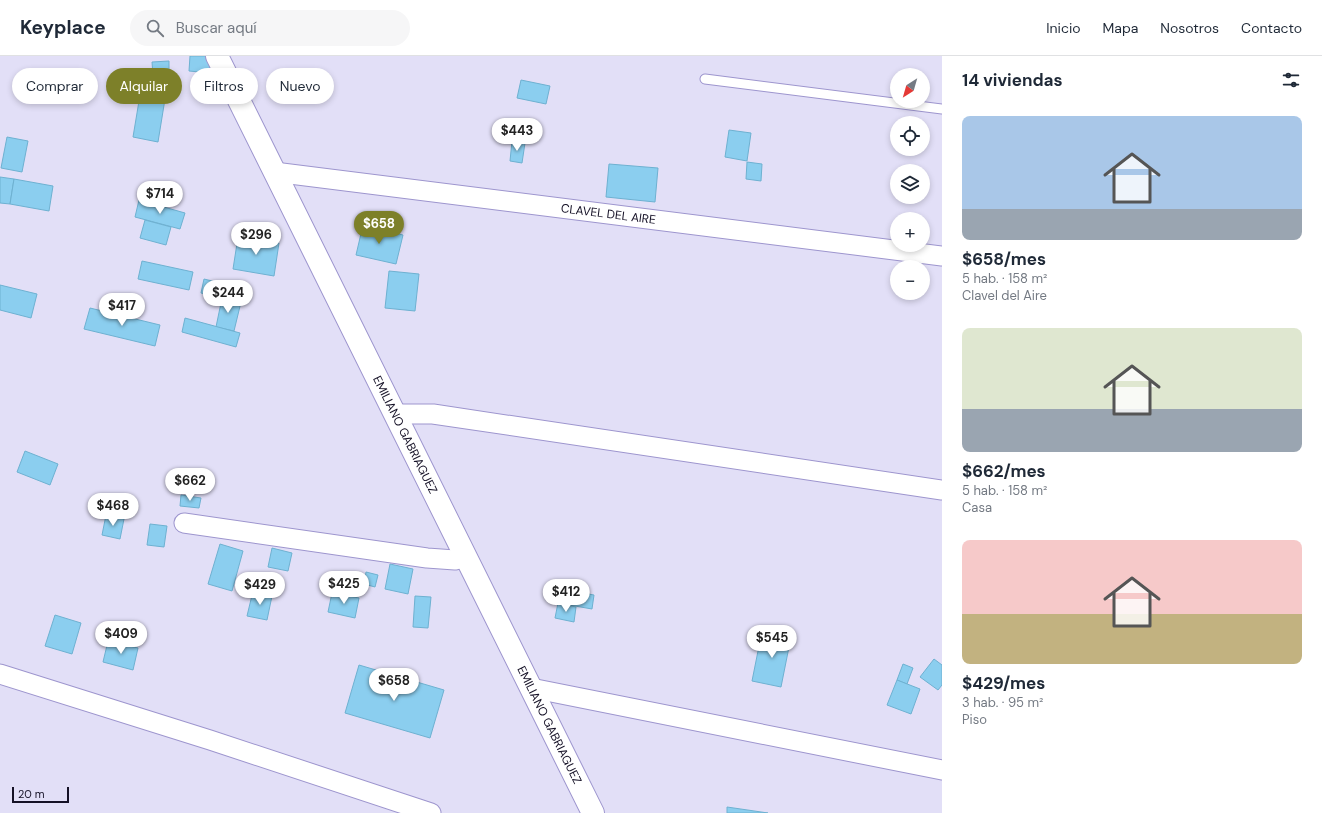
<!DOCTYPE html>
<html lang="es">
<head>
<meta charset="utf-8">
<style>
  body { margin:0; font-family:"DM Sans",sans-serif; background:#f6f6f7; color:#1f2937; height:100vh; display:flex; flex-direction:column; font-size:15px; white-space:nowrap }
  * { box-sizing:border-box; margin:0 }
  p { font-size:13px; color:#747a83 }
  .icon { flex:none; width:22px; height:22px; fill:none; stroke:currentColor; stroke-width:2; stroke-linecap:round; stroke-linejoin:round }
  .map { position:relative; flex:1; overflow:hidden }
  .side { display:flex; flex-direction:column; background:#fff; width:380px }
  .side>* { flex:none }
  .guide { position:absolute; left:12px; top:12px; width:380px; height:36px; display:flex; gap:8px }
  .needle { width:26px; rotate:217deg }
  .controls { position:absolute; left:890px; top:12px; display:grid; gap:8px }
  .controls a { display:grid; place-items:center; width:40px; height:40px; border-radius:50%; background:#fff; box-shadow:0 2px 6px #0003; font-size:20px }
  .scale { position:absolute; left:12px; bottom:10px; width:57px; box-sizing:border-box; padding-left:4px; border:2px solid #151126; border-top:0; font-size:11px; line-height:14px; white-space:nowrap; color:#151126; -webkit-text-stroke:3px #e2dff7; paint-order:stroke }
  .price { position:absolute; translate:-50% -34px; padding:0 9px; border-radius:14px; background:#fff; color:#222; font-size:13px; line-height:26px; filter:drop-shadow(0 1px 2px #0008) }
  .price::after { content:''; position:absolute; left:50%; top:24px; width:12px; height:9px; margin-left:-6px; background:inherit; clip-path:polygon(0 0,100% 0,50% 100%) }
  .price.on { background:#7d8029; color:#fff }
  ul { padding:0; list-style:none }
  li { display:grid; align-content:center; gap:8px; height:212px; padding:0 20px }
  li span { display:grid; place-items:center; height:124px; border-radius:8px; color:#555 }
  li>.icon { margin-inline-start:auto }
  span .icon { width:72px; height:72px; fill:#fffc; stroke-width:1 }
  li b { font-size:17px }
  h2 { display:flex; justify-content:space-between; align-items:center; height:48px; padding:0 20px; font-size:17px }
  .chip { padding:0 14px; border-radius:18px; background:#fff; box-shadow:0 2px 6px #0003; font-size:14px; line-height:36px }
  .chip.on { background:#7d8029; color:#fff }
  header { display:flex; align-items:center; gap:24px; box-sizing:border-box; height:56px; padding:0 20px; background:#fff; border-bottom:1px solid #e0e1e3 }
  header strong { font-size:19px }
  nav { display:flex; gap:22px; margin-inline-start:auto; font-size:14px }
  .search { width:280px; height:36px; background:#f6f6f7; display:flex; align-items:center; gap:10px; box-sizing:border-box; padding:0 14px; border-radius:22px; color:#747a83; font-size:15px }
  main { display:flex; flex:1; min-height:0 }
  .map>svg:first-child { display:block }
  .building { fill:#8bceef; stroke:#6eb1d1 }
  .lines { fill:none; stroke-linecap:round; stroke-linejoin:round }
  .lane-casing { stroke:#9d95ce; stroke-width:11 }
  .street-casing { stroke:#9d95ce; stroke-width:21 }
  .secondary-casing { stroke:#9d95ce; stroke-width:24 }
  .lane { stroke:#fff; stroke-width:9 }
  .street { stroke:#fff; stroke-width:19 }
  .secondary { stroke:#fff; stroke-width:22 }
  .labels { text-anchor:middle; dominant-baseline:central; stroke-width:4; stroke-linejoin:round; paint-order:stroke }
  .street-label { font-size:12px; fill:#151126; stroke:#e2dff7 }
</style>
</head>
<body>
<header>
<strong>Keyplace</strong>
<div class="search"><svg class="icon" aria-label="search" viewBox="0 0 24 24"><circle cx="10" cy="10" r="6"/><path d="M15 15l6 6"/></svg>Buscar aquí</div>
<nav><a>Inicio</a><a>Mapa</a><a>Nosotros</a><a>Contacto</a></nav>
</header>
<main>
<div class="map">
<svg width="942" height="757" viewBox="0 0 942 757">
  <rect width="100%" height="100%" fill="#e2dff7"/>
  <g class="building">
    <polygon points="190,0 211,0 210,17 189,15"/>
    <polygon points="169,5 169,18 153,19 152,6"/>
    <polygon points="521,24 550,30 546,48 517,42"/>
    <polygon points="140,39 165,43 158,86 133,81"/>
    <polygon points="729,74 751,77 747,105 725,101"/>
    <polygon points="7,81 28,85 22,116 1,112"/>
    <polygon points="512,85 525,87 522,107 510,105"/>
    <polygon points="747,106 762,108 761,125 746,123"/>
    <polygon points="609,108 658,112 655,146 606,141"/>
    <polygon points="0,121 14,123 10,148 0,147"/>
    <polygon points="14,123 53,130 49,155 10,148"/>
    <polygon points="139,144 185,157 180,173 135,161"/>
    <polygon points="145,164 171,171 166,189 140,182"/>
    <polygon points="363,169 403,179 396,208 356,199"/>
    <polygon points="238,181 279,187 274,220 233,213"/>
    <polygon points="142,205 193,216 189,234 138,223"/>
    <polygon points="389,215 419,218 415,255 385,252"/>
    <polygon points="204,223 249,234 246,247 201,237"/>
    <polygon points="0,229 37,238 31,262 0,254"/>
    <polygon points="222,242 241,246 234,275 216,271"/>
    <polygon points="90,252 160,269 155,290 84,273"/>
    <polygon points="185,262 240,277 236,291 182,276"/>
    <polygon points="25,395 58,408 50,429 17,416"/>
    <polygon points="181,439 201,442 199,452 180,450"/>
    <polygon points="106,459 124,463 120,483 102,479"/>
    <polygon points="150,468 167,470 164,491 147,489"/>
    <polygon points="220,488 243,495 232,535 208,528"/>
    <polygon points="272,492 292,497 288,515 268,511"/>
    <polygon points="390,508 413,513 408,538 385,533"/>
    <polygon points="366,516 378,519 375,531 364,528"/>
    <polygon points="560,533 594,539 592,553 558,547"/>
    <polygon points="253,535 272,540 267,564 247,560"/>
    <polygon points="332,537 359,542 355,562 328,556"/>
    <polygon points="415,540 431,541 428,572 413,571"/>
    <polygon points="558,547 576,551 574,566 555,562"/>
    <polygon points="55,559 81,567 72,598 45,590"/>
    <polygon points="762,575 791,581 781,631 752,625"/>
    <polygon points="108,585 138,592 133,614 103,606"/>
    <polygon points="934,603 942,609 942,629 938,634 920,621"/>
    <polygon points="903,608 913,612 907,628 897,624"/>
    <polygon points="359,609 444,634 430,682 345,657"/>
    <polygon points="897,624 920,633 911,658 887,649"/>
    <polygon points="727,751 768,757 727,757"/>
  </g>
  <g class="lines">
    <g class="lane-casing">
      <polyline id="lane" points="705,23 942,53"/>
    </g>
    <g class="street-casing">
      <g id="street">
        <path id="s1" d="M274 116 942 200"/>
        <polyline points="395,358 433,358 942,434"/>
        <polyline points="184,467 427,502 455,504 466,501"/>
        <polyline points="0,618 210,684 431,757"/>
        <polyline points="531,632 942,714"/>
      </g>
    </g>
    <g class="secondary-casing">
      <g id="secondary">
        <path id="s2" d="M217 0 593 757"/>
      </g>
    </g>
    <use href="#lane" class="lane"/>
    <use href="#street" class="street"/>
    <use href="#secondary" class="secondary"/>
  </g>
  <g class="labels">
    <g class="street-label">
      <text stroke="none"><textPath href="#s1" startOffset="337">CLAVEL DEL AIRE</textPath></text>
      <text stroke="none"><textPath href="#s2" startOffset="423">EMILIANO GABRIAGUEZ</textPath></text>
      <text stroke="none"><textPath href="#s2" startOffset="747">EMILIANO GABRIAGUEZ</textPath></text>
    </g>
  </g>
</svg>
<div class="controls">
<a><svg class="needle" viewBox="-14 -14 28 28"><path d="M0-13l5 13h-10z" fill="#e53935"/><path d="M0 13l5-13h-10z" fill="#747a83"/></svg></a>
<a><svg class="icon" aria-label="locate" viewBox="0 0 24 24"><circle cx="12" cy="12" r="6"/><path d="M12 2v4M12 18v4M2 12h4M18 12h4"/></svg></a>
<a><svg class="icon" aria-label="layers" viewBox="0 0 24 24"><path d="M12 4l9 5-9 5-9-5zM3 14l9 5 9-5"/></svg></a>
<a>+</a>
<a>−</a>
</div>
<div class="scale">20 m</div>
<b class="price" style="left:517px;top:96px">$443</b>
<b class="price" style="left:160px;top:159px">$714</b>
<b class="price on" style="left:379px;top:189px">$658</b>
<b class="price" style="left:256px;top:200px">$296</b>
<b class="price" style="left:228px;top:258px">$244</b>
<b class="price" style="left:122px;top:271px">$417</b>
<b class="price" style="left:190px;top:446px">$662</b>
<b class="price" style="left:113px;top:471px">$468</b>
<b class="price" style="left:344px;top:549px">$425</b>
<b class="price" style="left:260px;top:550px">$429</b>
<b class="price" style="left:566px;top:557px">$412</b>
<b class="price" style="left:121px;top:599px">$409</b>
<b class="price" style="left:772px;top:603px">$545</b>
<b class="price" style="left:394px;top:646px">$658</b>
<div class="guide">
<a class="chip">Comprar</a>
<a class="chip on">Alquilar</a>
<a class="chip">Filtros</a>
<a class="chip">Nuevo</a>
</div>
</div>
<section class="side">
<h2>14 viviendas<svg class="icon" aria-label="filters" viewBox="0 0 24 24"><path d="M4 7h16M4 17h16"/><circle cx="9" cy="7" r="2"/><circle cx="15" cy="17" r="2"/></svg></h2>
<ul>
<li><span style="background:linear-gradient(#a9c7e8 75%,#9aa5b1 0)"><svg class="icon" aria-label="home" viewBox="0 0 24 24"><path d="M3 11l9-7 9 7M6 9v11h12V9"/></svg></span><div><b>$658/mes</b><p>5 hab. · 158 m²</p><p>Clavel del Aire</p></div></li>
<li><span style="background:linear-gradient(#dfe7d0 65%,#9aa5b1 0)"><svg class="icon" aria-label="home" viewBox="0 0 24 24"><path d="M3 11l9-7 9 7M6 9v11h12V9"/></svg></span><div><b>$662/mes</b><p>5 hab. · 158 m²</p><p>Casa</p></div></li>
<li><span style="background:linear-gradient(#f6c9c9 60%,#c2b280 0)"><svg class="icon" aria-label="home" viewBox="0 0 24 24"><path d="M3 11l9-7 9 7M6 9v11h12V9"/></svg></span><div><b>$429/mes</b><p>3 hab. · 95 m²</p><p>Piso</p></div></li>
</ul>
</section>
</main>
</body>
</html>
